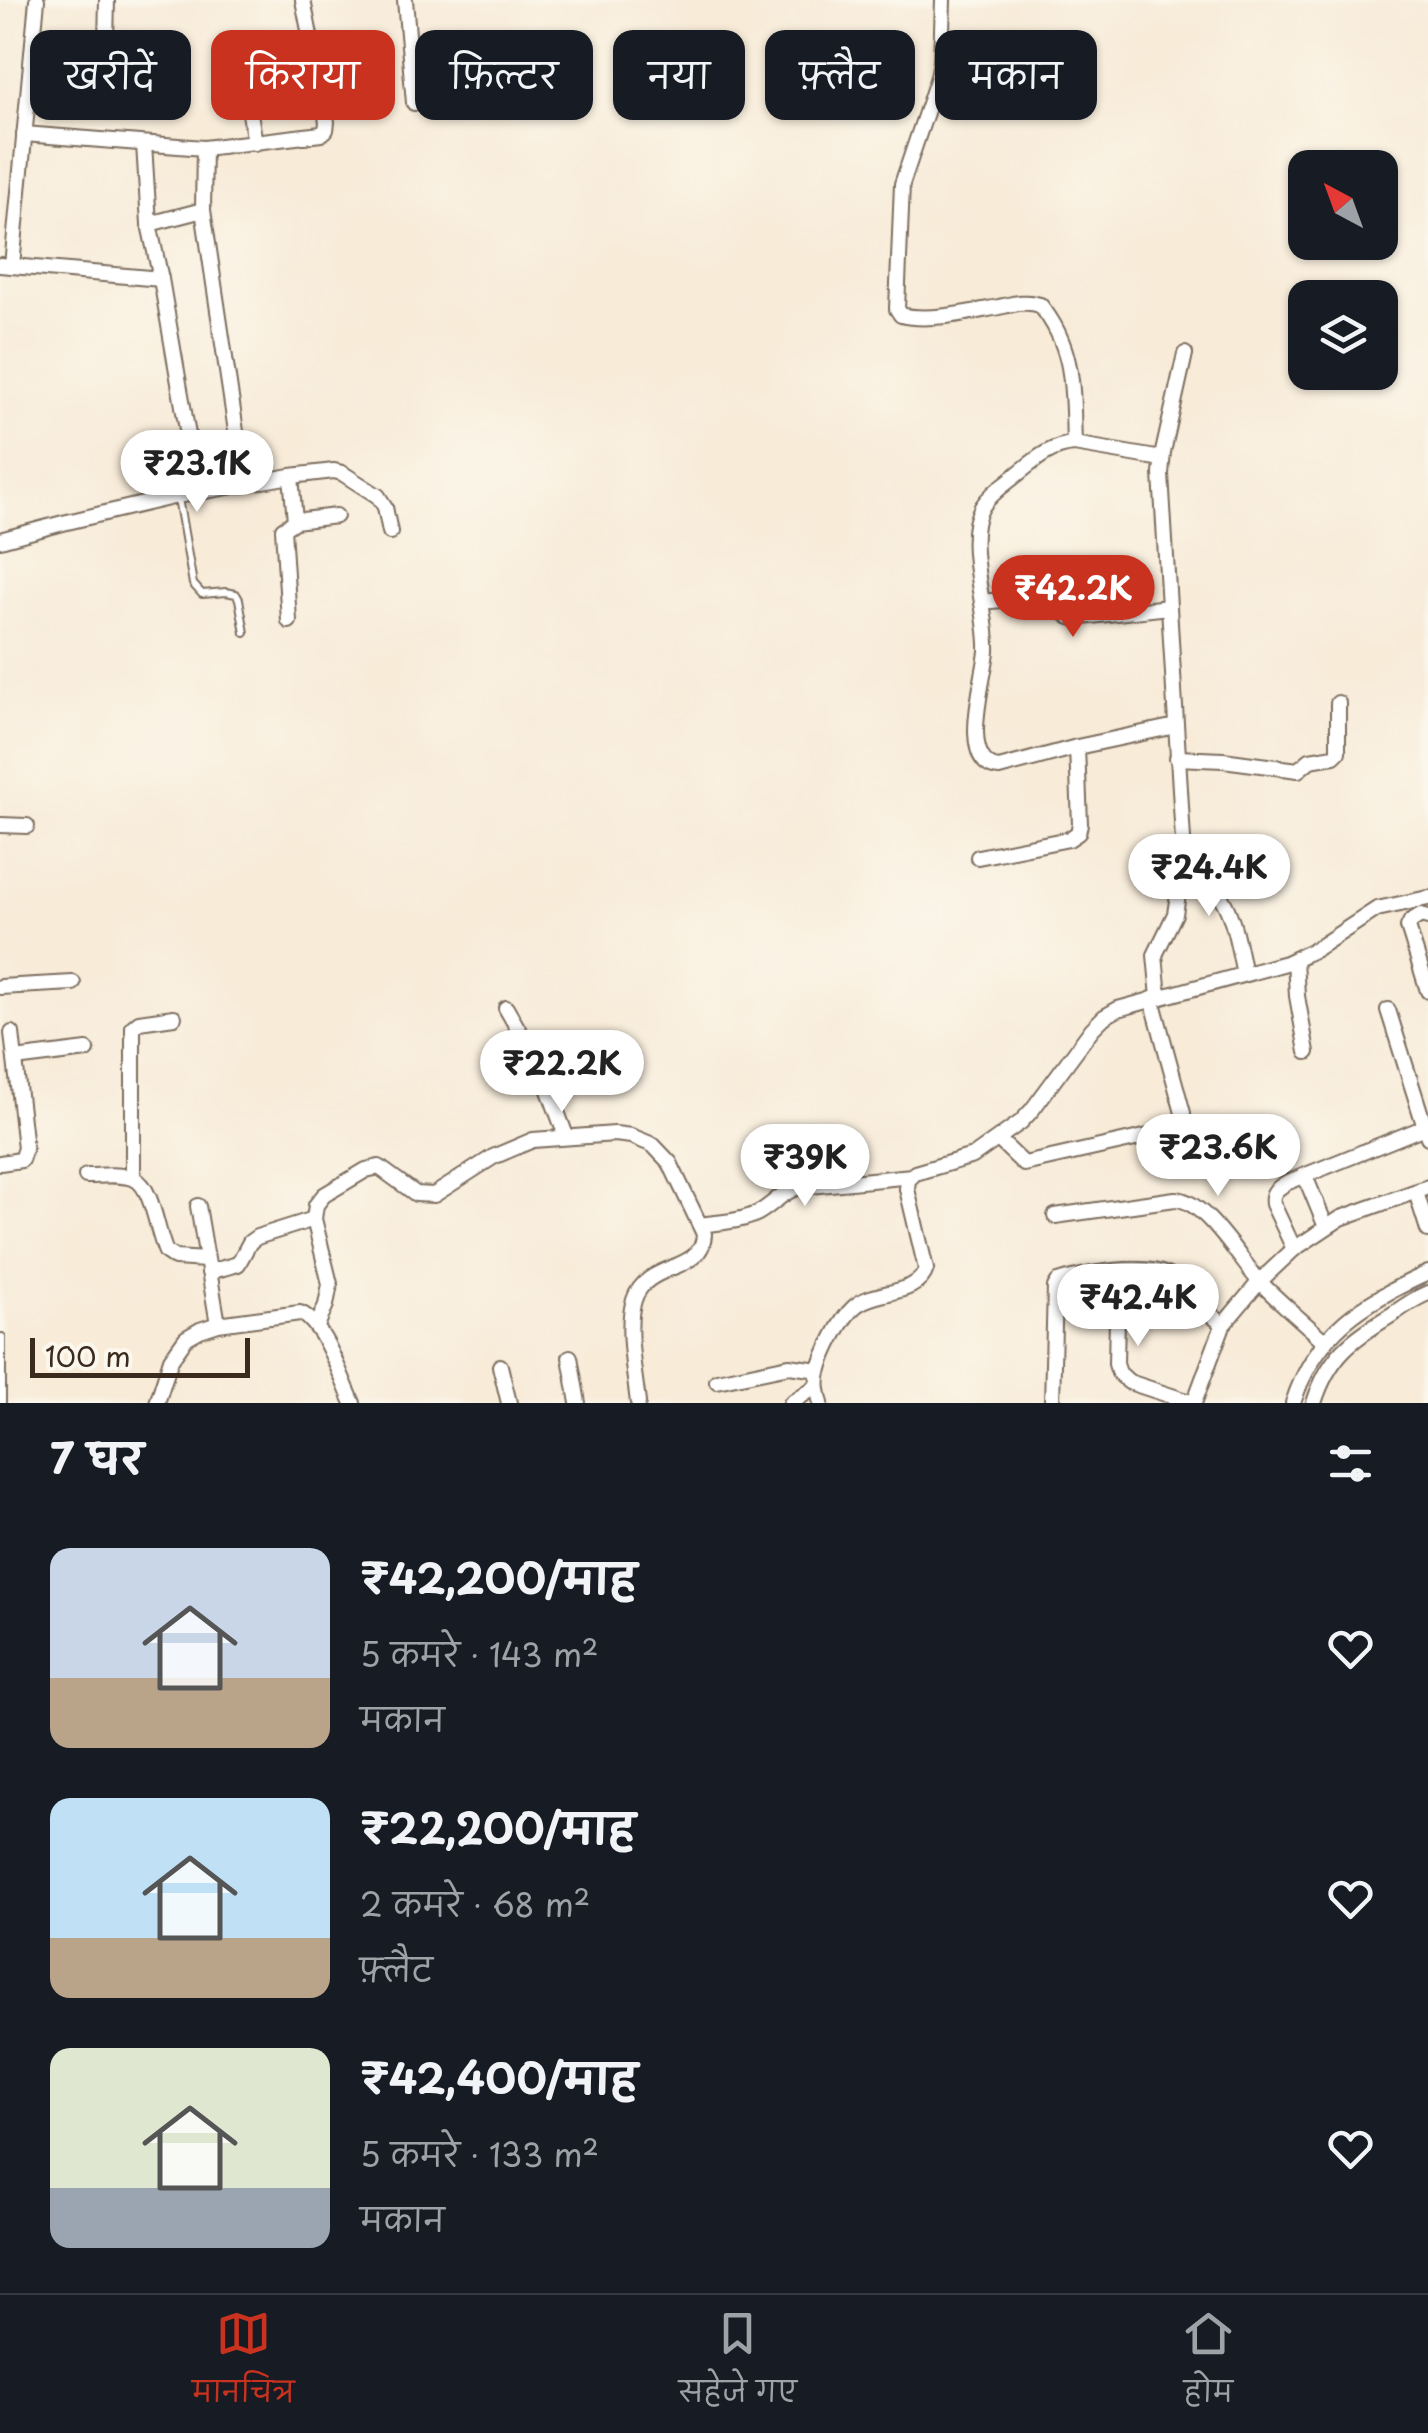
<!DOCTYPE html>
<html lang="hi">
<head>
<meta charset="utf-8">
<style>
  body { margin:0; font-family:"Playpen Sans","Playpen Sans Deva",sans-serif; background:#20242c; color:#f1f3f6; height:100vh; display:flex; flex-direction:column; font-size:38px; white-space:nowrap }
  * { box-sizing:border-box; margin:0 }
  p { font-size:32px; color:#9ea1a6 }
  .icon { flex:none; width:55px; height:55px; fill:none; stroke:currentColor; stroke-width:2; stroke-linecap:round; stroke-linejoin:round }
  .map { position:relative; height:1403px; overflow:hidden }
  .sheet { display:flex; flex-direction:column; background:#171b24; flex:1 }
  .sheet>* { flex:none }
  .guide { position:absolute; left:30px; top:30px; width:1370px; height:90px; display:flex; gap:20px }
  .needle { width:65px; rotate:319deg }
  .tools { position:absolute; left:1288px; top:150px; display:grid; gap:20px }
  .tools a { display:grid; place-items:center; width:110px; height:110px; border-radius:20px; background:#171b24; box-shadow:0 2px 8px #0004; font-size:50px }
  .scale { position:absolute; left:30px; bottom:25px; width:220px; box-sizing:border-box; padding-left:10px; border:5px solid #3b2a1e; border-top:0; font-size:28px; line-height:35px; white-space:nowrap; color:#3b2a1e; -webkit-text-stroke:8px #fbf7ec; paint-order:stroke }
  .price { position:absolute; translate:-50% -85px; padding:0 22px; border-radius:35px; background:#fff; color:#222; font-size:32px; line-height:65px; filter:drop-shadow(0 2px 5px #0008) }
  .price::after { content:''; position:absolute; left:50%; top:60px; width:30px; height:22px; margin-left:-15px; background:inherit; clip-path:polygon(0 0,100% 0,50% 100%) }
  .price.selected { background:#c8321e; color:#fff }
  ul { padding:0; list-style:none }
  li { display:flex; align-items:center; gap:30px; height:250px; padding:0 50px }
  li span { display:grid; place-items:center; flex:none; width:280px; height:200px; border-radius:20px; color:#555 }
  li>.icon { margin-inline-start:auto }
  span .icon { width:120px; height:120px; fill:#fffc; stroke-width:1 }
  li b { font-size:42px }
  h2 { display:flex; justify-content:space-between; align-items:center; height:120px; padding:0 50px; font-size:42px }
  .chip { padding:0 35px; border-radius:20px; background:#171b24; box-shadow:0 2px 8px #0004; font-size:35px; line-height:90px }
  .chip.selected { background:#c8321e; color:#fff }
  .menu { display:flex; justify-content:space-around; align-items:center; height:140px; border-top:2px solid #363941; background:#171b24; font-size:28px; color:#9ea1a6 }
  .menu a { display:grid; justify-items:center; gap:5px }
  .menu .selected { color:#c8321e }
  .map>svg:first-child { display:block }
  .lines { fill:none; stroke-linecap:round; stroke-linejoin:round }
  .lane-casing { stroke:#7d6e5f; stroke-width:10 }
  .street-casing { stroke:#7d6e5f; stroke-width:18 }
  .lane { stroke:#fff; stroke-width:6 }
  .street { stroke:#fff; stroke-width:14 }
</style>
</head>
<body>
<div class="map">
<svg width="1428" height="1403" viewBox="0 0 1428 1403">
  <rect width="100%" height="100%" fill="#fbf7ec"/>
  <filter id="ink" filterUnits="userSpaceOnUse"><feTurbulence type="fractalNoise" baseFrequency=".01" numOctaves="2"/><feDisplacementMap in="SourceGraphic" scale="20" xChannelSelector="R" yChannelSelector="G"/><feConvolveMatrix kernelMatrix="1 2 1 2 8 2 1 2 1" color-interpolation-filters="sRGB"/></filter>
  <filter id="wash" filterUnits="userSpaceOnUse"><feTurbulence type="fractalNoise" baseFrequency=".0048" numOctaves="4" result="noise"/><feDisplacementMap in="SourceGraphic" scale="40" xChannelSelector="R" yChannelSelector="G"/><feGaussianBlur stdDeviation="2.25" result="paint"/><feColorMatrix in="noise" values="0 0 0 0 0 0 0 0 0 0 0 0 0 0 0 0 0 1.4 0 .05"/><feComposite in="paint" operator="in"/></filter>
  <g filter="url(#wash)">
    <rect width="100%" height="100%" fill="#f8ebd8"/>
  </g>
  <g filter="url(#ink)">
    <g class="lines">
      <g class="lane-casing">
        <g id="lane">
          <polyline points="178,498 193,584 202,594 226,592 236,594 239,599 245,633"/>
          <polyline points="2,1403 2,1337"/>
        </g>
      </g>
      <g class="street-casing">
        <g id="street">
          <polyline points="107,0 105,82 113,87 141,91"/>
          <polyline points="405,0 414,103"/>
          <path d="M943 0 941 61 938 77 902 184 897 309 901 315C929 322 971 312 999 307 1013 304 1027 300 1040 305 1076 349 1072 391 1074 444"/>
          <polyline points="243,72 255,143"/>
          <polyline points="24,134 204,148 321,134 326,130 327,122 303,0"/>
          <polyline points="144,144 149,224 161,279 198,493"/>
          <polyline points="204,148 203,210 244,485"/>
          <polyline points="149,224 203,210"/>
          <polyline points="0,265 161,279"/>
          <polyline points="12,266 37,0"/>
          <path d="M1162 459 1074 444C1049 446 1034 461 1015 476 1004 485 990 494 982 507 962 541 989 611 987 651 985 678 957 764 999 768L1077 747 1176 726"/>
          <polyline points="291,476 295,521"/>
          <polyline points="0,540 63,523 177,496 291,476 334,471 342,473 378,496 385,507 390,532"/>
          <path d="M982 602 1049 595C1060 601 1061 616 1074 618L1168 607"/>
          <polyline points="289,621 283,529 295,521 336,516"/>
          <polyline points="1177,758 1223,760 1298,770 1310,760 1334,756 1338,752 1338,703"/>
          <polyline points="0,825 27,826"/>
          <path d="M1184 856C1231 897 1232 917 1244 974"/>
          <polyline points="978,857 1069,839 1078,833 1080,824 1077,747"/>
          <polyline points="1428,917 1421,915 1411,921 1408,927 1428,991"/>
          <polyline points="1295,959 1297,996 1307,1052"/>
          <polyline points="0,987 73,983"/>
          <polyline points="1159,997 1155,955 1175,914 1184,856 1161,474 1163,452 1185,354"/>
          <polyline points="506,1008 541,1069 566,1136"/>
          <polyline points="1388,1010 1428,1137"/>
          <polyline points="15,1059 87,1050"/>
          <polyline points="999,1140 1024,1164 1171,1131 1180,1125 1183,1113 1152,999"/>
          <polyline points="0,1163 21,1160 25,1148 12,1033"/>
          <path d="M86 1176C101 1176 121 1173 135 1179 153 1188 157 1234 166 1252L175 1258 206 1260"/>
          <polyline points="1305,1176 1326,1227"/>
          <polyline points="133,1178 133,1027 139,1022 174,1017"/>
          <polyline points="1416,1192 1428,1230"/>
          <polyline points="198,1206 218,1324"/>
          <path d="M1055 1216 1175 1199C1204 1199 1240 1260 1259 1281 1279 1302 1303 1321 1324 1341"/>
          <path d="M701 1225C719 1222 741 1222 758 1213 773 1205 781 1192 799 1187L912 1176"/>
          <path d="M1294 1249 1273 1204C1271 1192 1277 1189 1286 1183L1425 1127"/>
          <polyline points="209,1272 238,1264 250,1242 257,1237 314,1219"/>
          <polyline points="1118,1272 1116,1364 1119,1373 1129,1382 1193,1403"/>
          <path d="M317 1326 326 1305 330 1284 314 1219 316 1205 324 1195 366 1170 379 1167 416 1194 434 1195 493 1157 533 1140 615 1134 631 1136 653 1145 670 1163 704 1234C703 1274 647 1260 634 1300 625 1328 635 1374 638 1403"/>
          <polyline points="570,1357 578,1403"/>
          <polyline points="500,1366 509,1403"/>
          <polyline points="717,1381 789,1366 819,1370"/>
          <path d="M157 1403 171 1359 186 1338 200 1330 218 1324 300 1313C323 1321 342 1380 353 1403"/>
          <polyline points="791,1403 817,1386"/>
          <path d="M821 1403C818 1392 816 1383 819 1372 824 1353 842 1315 858 1304 877 1290 919 1295 926 1269L907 1189 908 1180 915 1173 973 1156 1021 1122 1032 1110 1092 1029 1104 1017 1118 1009 1286 963 1316 949 1377 909 1428 898"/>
          <path d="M1052 1403 1055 1287 1058 1282C1084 1274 1142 1263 1167 1275L1223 1325"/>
          <polyline points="1194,1403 1223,1325 1260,1281 1294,1249 1341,1218 1428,1187"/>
          <path d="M1293 1403C1316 1331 1362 1303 1428 1273"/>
          <path d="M1314 1403C1329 1355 1352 1339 1393 1314 1404 1306 1416 1298 1428 1293"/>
        </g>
      </g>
      <use href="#lane" class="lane"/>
      <use href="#street" class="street"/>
    </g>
  </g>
</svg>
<div class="tools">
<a><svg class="needle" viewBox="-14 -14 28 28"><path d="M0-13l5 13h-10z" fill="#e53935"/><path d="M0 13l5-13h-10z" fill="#9ea1a6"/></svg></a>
<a><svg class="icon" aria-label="layers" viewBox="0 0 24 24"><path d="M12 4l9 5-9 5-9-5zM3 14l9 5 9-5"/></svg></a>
</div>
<div class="scale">100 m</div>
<b class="price" style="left:197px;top:515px">₹23.1K</b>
<b class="price selected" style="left:1073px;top:640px">₹42.2K</b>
<b class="price" style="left:1209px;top:919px">₹24.4K</b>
<b class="price" style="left:562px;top:1115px">₹22.2K</b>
<b class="price" style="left:1218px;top:1199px">₹23.6K</b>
<b class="price" style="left:805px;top:1209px">₹39K</b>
<b class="price" style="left:1138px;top:1349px">₹42.4K</b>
<div class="guide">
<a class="chip">खरीदें</a>
<a class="chip selected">किराया</a>
<a class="chip">फ़िल्टर</a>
<a class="chip">नया</a>
<a class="chip">फ़्लैट</a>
<a class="chip">मकान</a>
</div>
</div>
<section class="sheet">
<h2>7 घर<svg class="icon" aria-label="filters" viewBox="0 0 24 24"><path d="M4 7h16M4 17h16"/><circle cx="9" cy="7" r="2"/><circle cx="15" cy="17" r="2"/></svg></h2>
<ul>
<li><span style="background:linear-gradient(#c9d6e8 65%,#b9a48a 0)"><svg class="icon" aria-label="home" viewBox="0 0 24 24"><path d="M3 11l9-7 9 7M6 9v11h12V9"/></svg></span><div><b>₹42,200/माह</b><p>5 कमरे · 143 m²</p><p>मकान</p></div><svg class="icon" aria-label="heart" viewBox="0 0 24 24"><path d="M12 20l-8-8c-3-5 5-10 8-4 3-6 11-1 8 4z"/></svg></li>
<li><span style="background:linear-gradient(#bfe0f5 70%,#b9a48a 0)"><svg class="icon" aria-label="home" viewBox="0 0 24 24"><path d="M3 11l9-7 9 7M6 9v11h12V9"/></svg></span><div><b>₹22,200/माह</b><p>2 कमरे · 68 m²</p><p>फ़्लैट</p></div><svg class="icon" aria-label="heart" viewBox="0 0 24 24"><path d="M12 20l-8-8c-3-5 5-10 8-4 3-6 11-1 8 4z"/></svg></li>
<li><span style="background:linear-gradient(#dfe7d0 70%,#9aa5b1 0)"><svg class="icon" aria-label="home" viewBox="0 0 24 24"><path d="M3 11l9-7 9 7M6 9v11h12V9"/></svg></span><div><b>₹42,400/माह</b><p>5 कमरे · 133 m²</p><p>मकान</p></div><svg class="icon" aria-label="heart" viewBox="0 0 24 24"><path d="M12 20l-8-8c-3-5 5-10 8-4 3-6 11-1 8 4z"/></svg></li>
</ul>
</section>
<nav class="menu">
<a class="selected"><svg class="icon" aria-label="map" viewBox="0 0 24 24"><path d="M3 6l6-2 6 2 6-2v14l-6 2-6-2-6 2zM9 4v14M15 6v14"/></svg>मानचित्र</a>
<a><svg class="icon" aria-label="saved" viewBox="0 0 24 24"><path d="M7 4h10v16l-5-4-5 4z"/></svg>सहेजे गए</a>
<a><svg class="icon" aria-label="home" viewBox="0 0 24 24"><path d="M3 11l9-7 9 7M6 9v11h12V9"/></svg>होम</a>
</nav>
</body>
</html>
